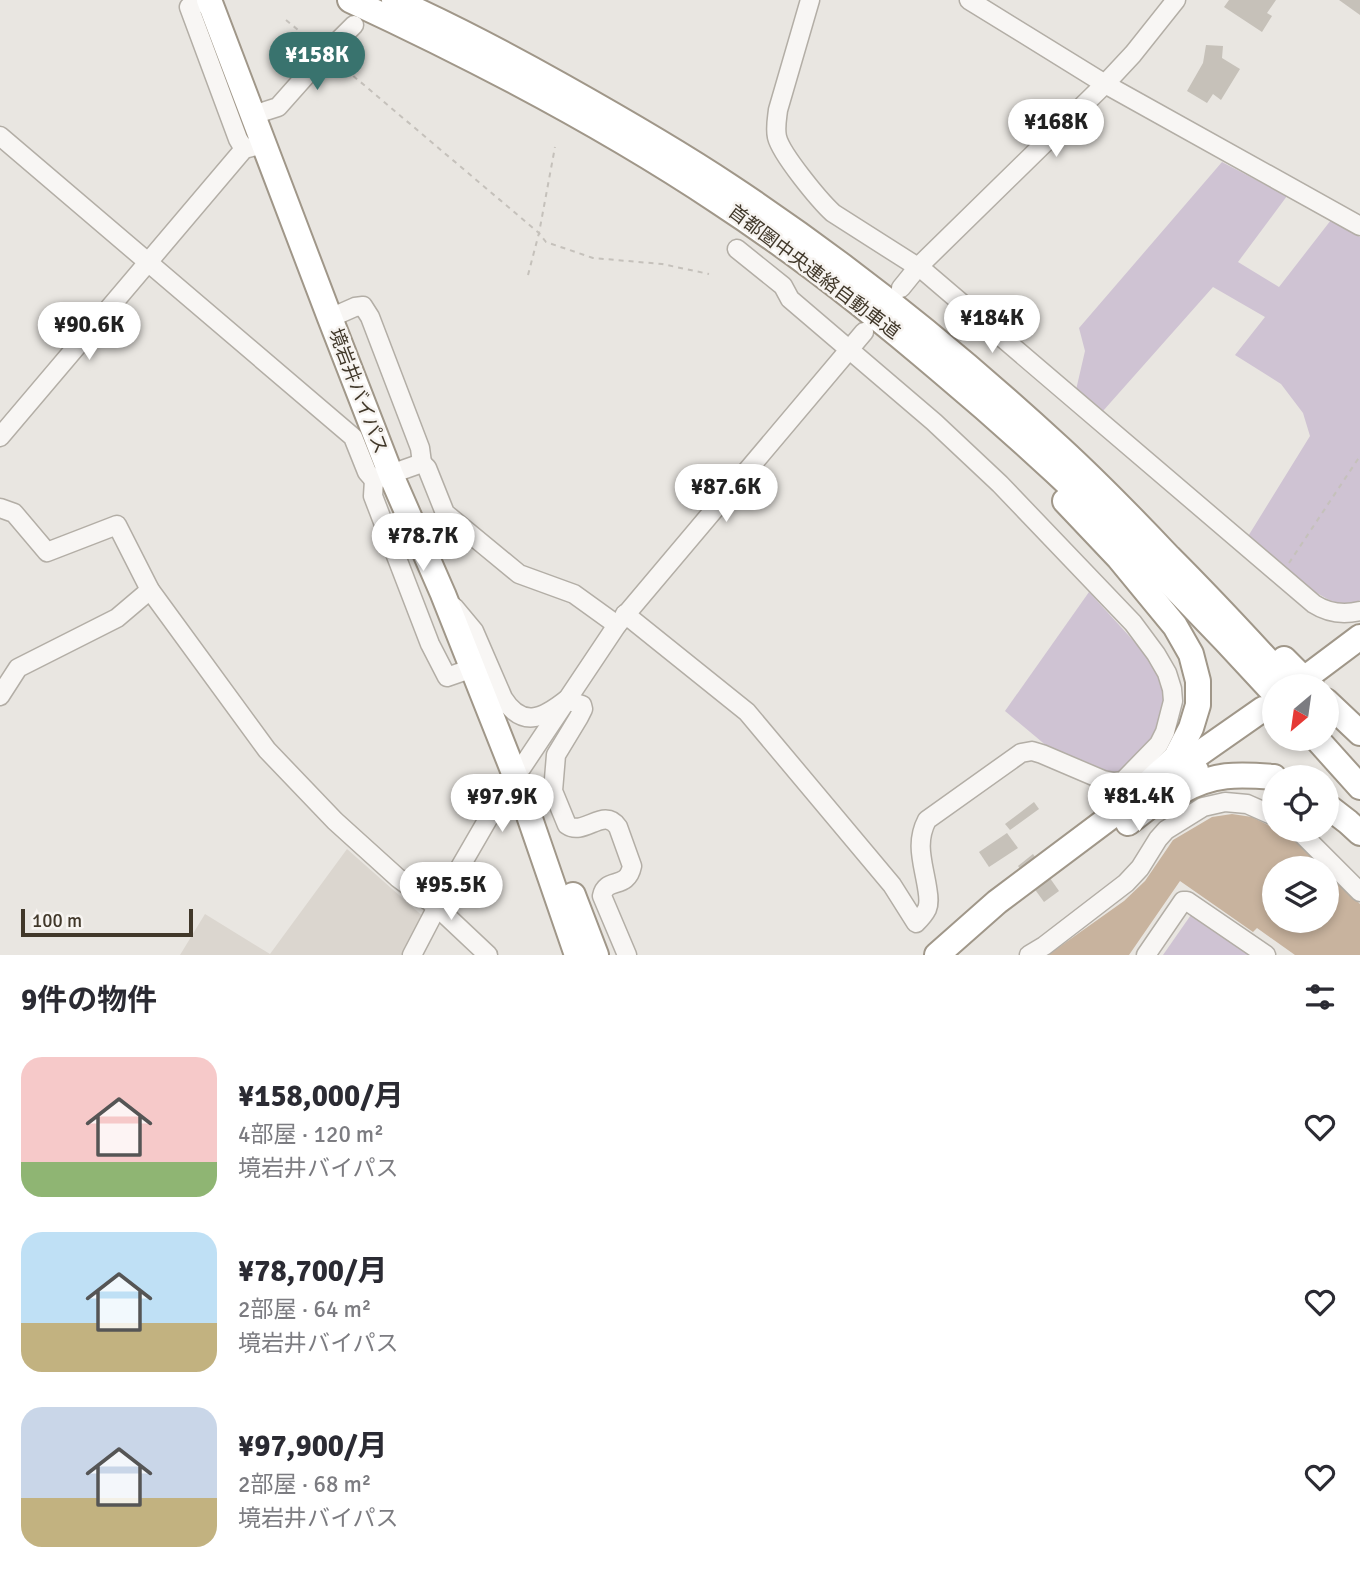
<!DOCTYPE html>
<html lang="ja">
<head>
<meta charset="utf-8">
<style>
  body { margin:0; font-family:Signika,"Noto Sans JP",sans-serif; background:#f2f2f3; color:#2b2b33; height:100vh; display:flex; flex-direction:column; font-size:26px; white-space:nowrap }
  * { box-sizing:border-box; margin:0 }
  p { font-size:23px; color:#7c7c81 }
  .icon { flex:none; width:38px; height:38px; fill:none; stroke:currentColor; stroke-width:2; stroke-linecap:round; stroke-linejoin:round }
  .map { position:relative; height:955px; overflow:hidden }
  .panel { display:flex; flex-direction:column; background:#fff; flex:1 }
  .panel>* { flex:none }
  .needle { width:46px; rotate:209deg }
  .buttons { position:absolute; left:1262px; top:674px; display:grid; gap:14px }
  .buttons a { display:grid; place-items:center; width:77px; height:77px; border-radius:50%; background:#fff; box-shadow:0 4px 10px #0003; font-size:35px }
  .scale { position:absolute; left:21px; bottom:18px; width:172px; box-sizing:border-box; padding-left:7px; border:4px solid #41382a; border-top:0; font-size:19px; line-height:24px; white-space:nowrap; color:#41382a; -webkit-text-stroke:5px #f7f4f1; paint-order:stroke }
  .price { position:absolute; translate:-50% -60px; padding:0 16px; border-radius:24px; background:#fff; color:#222; font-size:23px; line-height:46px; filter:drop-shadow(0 2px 4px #0008) }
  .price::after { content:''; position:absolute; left:50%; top:42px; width:21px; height:16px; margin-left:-10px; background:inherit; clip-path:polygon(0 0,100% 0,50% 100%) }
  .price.current { background:#39736e; color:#fff }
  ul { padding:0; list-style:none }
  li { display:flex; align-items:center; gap:21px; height:175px; padding:0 21px }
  li span { display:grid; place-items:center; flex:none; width:196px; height:140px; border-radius:21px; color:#555 }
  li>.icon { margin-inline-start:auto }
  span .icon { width:84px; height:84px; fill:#fffc; stroke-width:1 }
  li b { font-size:30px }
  h2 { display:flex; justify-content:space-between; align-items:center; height:84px; padding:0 21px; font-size:30px }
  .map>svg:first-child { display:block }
  .built { fill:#dbd6cf }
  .green { fill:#cfc3d3 }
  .water { fill:#c8b39e }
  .building { fill:#c6c1b9 }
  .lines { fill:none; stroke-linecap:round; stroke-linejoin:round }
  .minor-casing { stroke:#b3aea6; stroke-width:21 }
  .highway-casing { stroke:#a09789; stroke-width:28 }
  .path { stroke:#c5c1bb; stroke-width:2; stroke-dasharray:5 5; stroke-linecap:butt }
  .minor { stroke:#f8f6f4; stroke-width:18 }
  .highway { stroke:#fff; stroke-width:24 }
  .labels { text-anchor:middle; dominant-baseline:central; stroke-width:5; stroke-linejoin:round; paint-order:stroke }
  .street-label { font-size:19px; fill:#41382a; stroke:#f7f4f1 }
</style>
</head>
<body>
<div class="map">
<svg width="1360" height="955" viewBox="0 0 1360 955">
  <rect width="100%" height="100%" fill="#e9e6e1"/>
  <polygon class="built" points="347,849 426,919 406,955 180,955 205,914 270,954"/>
  <g class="green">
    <path d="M1222 162 1287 196 1238 262 1279 287 1331 220 1360 237V600C1357 602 1353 604 1350 605 1327 609 1265 554 1247 538L1310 436 1303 413 1281 384 1235 355 1265 317 1213 287 1103 411 1076 390 1085 351 1079 328Z"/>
    <polygon points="1089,592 1151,660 1165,691 1161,718 1150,743 1118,776 1103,776 1054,752 1005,711"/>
    <polygon points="1193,912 1256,955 1163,955"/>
  </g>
  <polygon class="water" points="1232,814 1252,817 1274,828 1274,830 1277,830 1299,843 1324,868 1274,868 1274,920 1326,920 1327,870 1360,904 1360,955 1295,955 1257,928 1253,932 1180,881 1129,955 1048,955 1124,901 1145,881 1173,840 1212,817"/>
  <g class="building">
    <polygon points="1229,0 1276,0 1267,13 1272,16 1262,32 1224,7"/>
    <polygon points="1339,0 1360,0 1360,15"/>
    <polygon points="1206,45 1223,46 1222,58 1240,69 1221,100 1213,94 1207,103 1187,91 1203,63"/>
    <polygon points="1034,802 1039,809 1010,830 1005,824"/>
    <polygon points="1007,833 1018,848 989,867 979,852"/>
    <polygon points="1033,854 1059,891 1044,902 1018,866"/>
  </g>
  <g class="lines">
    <g class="minor-casing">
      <g id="minor">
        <polyline points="206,0 189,7 238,139 244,149"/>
        <path d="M810 0 778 110C777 119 775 128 777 137 781 154 819 200 833 213L924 271 1314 604C1328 613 1343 615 1360 611"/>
        <polyline points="969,0 1105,84 1360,226"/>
        <polyline points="253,115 278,107 326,53 354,25"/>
        <polyline points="0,136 353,437 367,472 374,480 422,463 427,468 445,513 519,574 574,594 617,625"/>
        <polyline points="901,288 918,267 1105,84 1133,54 1176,0"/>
        <polyline points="330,318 355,307 363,306 370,317 420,448 422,463"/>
        <polyline points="0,437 244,149 263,144"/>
        <polyline points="374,480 373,496 430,644 447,677 473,668"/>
        <polyline points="0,508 14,513 47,552 117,525 150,590 267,750 335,821 398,878 437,907 488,955"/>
        <path d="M454 607 474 631 503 698C522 728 542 719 566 700L582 705 583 709 579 717 556 755 553 791 567 825C584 837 604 806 618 827L632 866C627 891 606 876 602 896L627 955"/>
        <path d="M625 614 747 712 892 885 916 923C920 919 924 915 927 909 930 902 928 894 927 887 923 862 915 843 927 820L1021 753 1032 751 1042 754 1103 780 1114 782 1123 781 1159 744 1165 732 1173 701 1172 689 1167 673 1156 654 1133 623 1000 484 934 422 790 299 783 286 737 249"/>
        <polyline points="0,696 18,668 117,618 150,590"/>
        <polyline points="1298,830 1360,892"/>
        <polyline points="412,955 437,907 492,812 617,625 864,332"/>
        <polyline points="1029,955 1044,946 1126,883 1140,868 1158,839 1166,830 1203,807 1225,802 1247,804 1274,816"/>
        <polyline points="1146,955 1183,901 1187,901 1266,955"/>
      </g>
    </g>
    <g class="highway-casing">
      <g id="highway">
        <polyline points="209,0 330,318 391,475 443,594 516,778 577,955"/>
        <path d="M350 0C477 59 602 124 719 202 797 253 871 311 942 372 1060 471 1170 579 1274 693"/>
        <path d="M394 0C452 26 507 55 562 86 619 118 675 150 729 186 846 263 957 353 1060 448 1098 483 1134 520 1169 557 1211 599 1251 642 1291 686"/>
        <polyline points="1065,501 1119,558 1175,626 1191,654 1198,681 1198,705 1191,728 1176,757 1125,805"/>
        <polyline points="1284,659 1311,686"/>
        <polyline points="1312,673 1360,637"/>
        <polyline points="1326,701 1360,733"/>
        <polyline points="1316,738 1360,787"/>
        <polyline points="1170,774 1263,709"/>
        <path d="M1180 792C1213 773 1238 774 1274 777"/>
        <polyline points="1326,805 1348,822 1360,833"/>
        <polyline points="1128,823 1196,770"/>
        <polyline points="573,895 596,955"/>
        <polyline points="937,955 997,902 1137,797"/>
      </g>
    </g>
    <g class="path">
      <polyline points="286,20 315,44"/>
      <polyline points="338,63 539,233 546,242 593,258 662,264 709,274"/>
      <polyline points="528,275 539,233 555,147"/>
      <polyline points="1289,563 1360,456"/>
    </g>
    <use href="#minor" class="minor"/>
    <use href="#highway" class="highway"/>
  </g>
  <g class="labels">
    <g class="street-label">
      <text transform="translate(814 272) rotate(37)">首都圏中央連絡自動車道</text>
      <text transform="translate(358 391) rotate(69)">境岩井バイパス</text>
    </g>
  </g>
</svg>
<div class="buttons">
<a><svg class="needle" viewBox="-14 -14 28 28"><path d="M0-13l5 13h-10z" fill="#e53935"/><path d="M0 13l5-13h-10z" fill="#7c7c81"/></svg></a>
<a><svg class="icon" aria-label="locate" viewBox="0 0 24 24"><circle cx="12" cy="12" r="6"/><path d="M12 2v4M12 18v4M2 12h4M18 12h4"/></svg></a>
<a><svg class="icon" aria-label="layers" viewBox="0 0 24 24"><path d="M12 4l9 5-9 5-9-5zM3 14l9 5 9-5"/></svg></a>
</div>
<div class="scale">100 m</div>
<b class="price current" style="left:317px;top:92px">¥158K</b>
<b class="price" style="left:1056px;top:159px">¥168K</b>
<b class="price" style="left:992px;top:355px">¥184K</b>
<b class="price" style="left:89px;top:362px">¥90.6K</b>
<b class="price" style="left:726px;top:524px">¥87.6K</b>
<b class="price" style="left:423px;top:573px">¥78.7K</b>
<b class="price" style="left:1139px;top:833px">¥81.4K</b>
<b class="price" style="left:502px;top:834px">¥97.9K</b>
<b class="price" style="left:451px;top:922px">¥95.5K</b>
</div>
<section class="panel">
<h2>9件の物件<svg class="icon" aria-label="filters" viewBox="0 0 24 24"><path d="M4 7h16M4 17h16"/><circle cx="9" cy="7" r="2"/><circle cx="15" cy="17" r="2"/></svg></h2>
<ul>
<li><span style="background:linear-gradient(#f6c9c9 75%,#8fb573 0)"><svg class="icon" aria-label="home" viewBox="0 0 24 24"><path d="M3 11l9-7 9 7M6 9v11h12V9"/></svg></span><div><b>¥158,000/月</b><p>4部屋 · 120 m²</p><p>境岩井バイパス</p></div><svg class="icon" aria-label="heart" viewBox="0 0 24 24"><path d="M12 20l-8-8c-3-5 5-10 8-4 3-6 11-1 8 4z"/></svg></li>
<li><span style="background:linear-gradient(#bfe0f5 65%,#c2b280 0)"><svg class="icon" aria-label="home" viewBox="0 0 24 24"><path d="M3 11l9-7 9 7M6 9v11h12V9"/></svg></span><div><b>¥78,700/月</b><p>2部屋 · 64 m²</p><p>境岩井バイパス</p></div><svg class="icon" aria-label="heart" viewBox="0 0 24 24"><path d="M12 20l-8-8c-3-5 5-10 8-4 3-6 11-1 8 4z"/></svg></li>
<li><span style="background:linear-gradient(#c9d6e8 65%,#c2b280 0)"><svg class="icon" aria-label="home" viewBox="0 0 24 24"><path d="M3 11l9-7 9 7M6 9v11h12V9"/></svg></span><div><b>¥97,900/月</b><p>2部屋 · 68 m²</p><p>境岩井バイパス</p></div><svg class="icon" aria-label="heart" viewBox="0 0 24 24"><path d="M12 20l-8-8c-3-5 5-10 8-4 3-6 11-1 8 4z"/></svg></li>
</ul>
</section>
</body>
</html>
